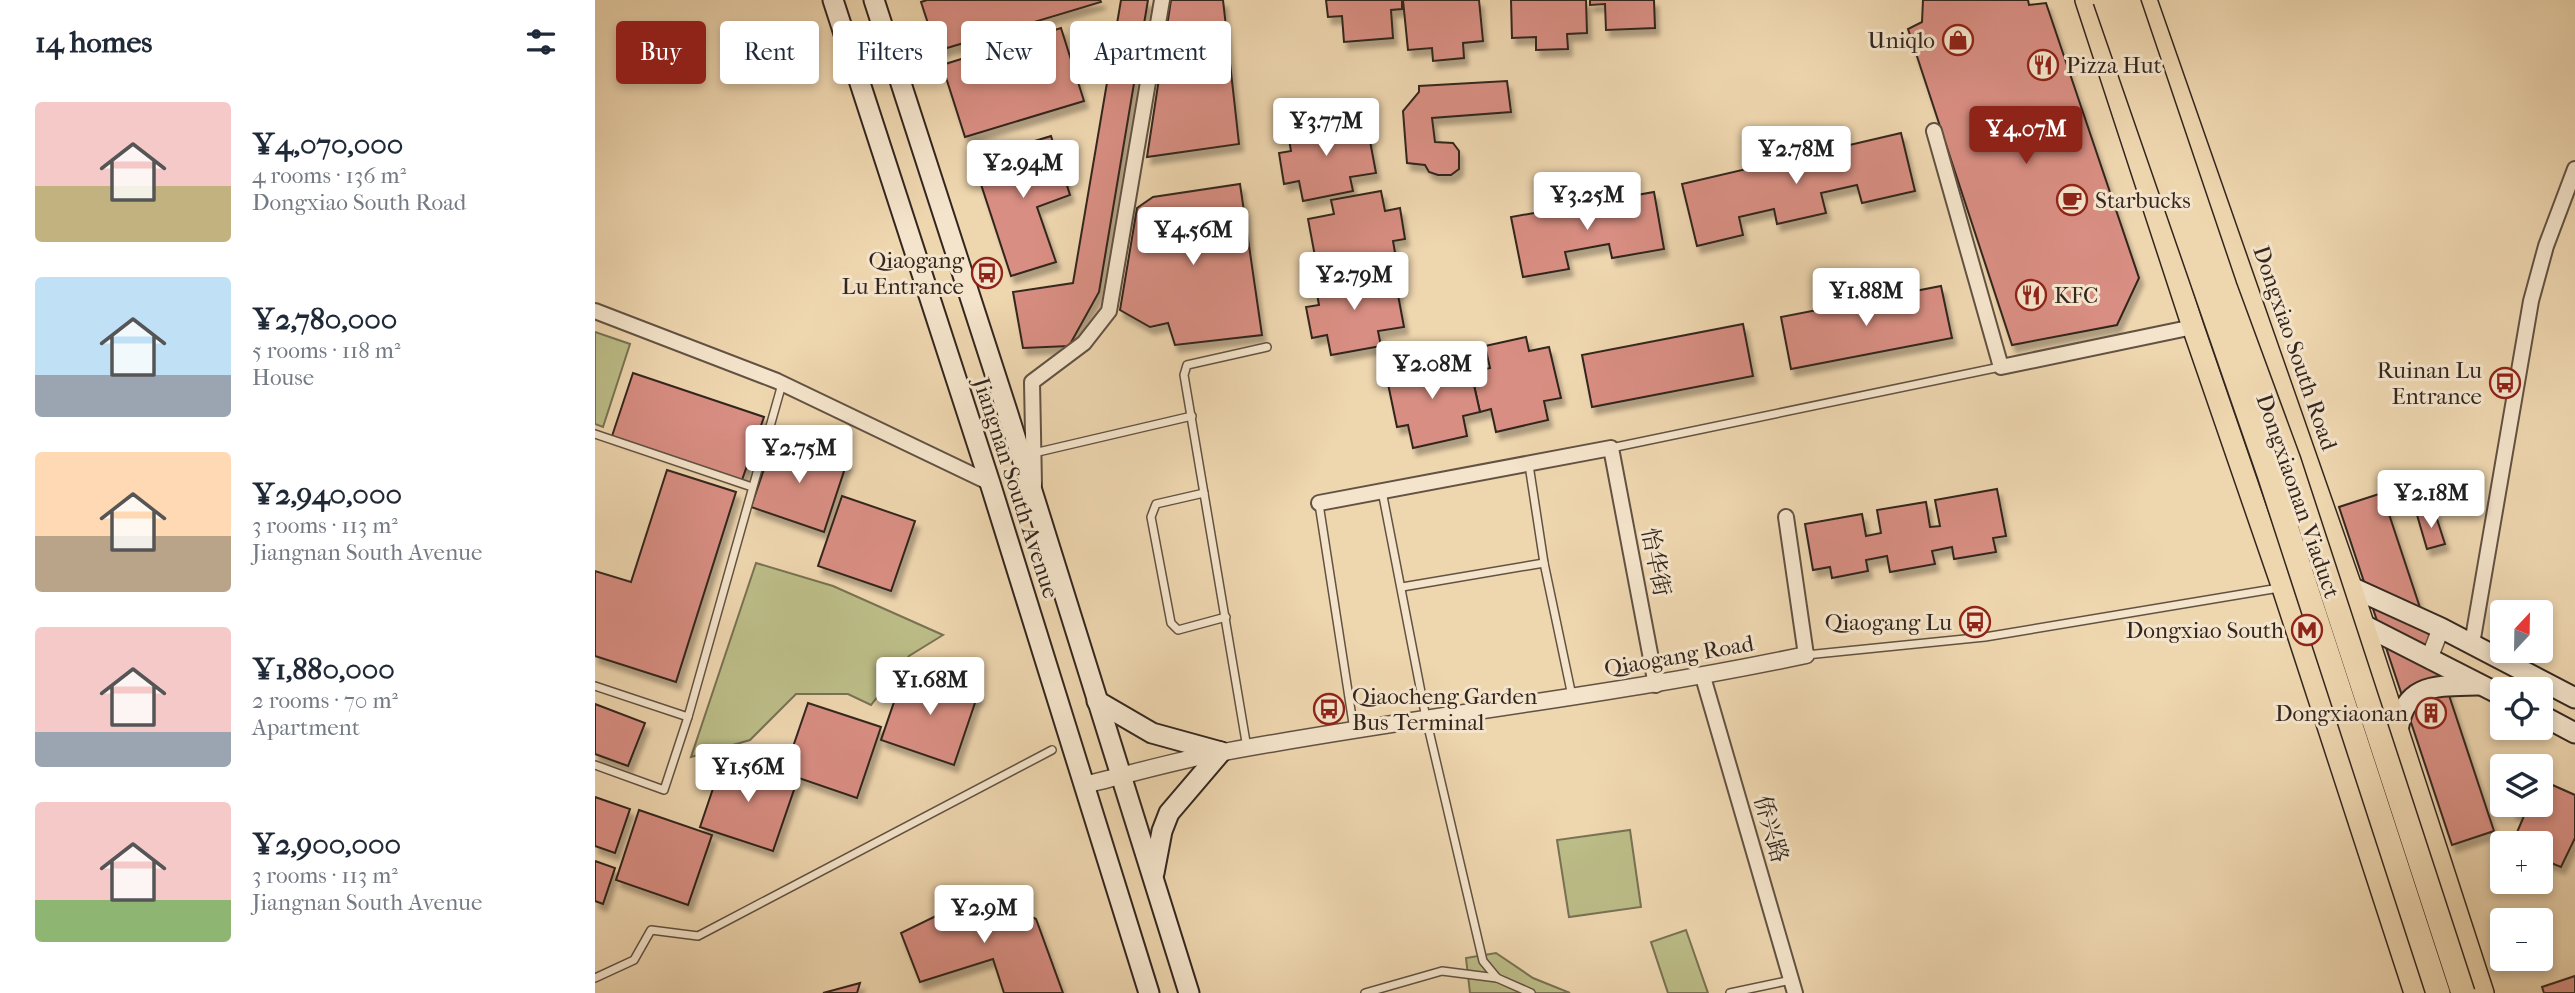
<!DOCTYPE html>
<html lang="en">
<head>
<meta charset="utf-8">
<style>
  body { margin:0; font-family:"IM FELL French Canon","Noto Serif SC",serif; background:#f6f6f7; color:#1f2937; height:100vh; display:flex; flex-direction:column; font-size:26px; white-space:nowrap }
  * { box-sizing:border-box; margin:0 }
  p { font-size:23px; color:#747a83 }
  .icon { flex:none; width:38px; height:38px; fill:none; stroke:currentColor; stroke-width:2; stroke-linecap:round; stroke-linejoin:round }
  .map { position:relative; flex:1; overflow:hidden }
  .drawer { display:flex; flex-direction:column; background:#fff; width:595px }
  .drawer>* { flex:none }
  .hud { position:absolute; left:21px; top:21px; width:665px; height:63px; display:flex; gap:14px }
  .needle { width:46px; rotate:22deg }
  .fabs { position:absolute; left:1895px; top:600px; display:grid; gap:14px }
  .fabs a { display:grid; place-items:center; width:63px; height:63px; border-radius:7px; background:#fff; box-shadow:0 4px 10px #0003; font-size:35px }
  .price { position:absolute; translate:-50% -60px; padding:0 16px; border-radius:7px; background:#fff; color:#222; font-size:23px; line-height:46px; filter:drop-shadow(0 2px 4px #0008) }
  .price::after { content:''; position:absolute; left:50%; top:42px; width:21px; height:16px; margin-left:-10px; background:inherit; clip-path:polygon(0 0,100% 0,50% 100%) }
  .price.current { background:#8f2418; color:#fff }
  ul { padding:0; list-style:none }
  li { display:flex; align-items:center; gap:21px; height:175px; padding:0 35px }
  li span { display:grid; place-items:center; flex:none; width:196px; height:140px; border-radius:7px; color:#555 }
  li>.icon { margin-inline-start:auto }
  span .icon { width:84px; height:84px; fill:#fffc; stroke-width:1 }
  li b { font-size:30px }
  h2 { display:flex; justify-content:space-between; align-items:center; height:84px; padding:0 35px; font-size:30px }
  .chip { padding:0 24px; border-radius:7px; background:#fff; box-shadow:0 4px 10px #0003; font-size:24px; line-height:63px }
  .chip.current { background:#8f2418; color:#fff }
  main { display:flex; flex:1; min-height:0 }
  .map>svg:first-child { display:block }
  .green { fill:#bcbd88; stroke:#787254; stroke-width:2 }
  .building { fill:#d88e82; stroke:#33261f; stroke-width:2; filter:url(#shadow) }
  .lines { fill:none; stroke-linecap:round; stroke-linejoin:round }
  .service-casing { stroke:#625243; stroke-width:10 }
  .minor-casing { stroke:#625243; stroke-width:18 }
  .tertiary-casing { stroke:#625243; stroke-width:19 }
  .secondary-casing { stroke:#33261f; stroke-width:23 }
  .primary-casing { stroke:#33261f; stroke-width:24 }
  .service { stroke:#f4e4cb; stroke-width:7 }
  .minor { stroke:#f4e4cb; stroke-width:14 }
  .tertiary { stroke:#f4e4cb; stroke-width:16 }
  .secondary { stroke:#f4e4cb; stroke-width:19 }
  .primary { stroke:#eed6af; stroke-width:21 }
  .trunk-bridge-casing { stroke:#33261f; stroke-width:26; stroke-linecap:butt }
  .trunk-bridge { stroke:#eed6af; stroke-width:23 }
  .labels { text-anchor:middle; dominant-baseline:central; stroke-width:6; stroke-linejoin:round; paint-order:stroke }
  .poi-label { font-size:23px; fill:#33261f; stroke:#f4e4cb; text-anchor:end }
  .street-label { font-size:23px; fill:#33261f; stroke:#f4e4cb }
</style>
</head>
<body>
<main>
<section class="drawer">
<h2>14 homes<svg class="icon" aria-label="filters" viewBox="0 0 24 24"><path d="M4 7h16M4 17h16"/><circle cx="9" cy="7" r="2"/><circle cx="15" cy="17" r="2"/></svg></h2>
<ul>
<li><span style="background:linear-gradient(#f6c9c9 60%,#c2b280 0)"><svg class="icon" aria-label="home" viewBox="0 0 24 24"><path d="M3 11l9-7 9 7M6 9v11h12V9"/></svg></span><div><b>¥4,070,000</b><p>4 rooms · 136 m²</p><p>Dongxiao South Road</p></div></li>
<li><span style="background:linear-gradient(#bfe0f5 70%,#9aa5b1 0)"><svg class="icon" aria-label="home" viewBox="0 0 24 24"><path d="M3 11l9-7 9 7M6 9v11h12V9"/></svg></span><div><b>¥2,780,000</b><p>5 rooms · 118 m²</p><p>House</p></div></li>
<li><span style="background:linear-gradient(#ffd9b3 60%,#b9a48a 0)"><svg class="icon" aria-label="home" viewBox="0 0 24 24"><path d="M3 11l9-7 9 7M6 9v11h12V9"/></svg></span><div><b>¥2,940,000</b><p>3 rooms · 113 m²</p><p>Jiangnan South Avenue</p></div></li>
<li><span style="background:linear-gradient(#f6c9c9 75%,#9aa5b1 0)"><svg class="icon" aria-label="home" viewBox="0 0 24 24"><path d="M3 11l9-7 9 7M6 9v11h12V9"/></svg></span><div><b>¥1,880,000</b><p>2 rooms · 70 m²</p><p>Apartment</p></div></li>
<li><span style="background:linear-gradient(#f6c9c9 70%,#8fb573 0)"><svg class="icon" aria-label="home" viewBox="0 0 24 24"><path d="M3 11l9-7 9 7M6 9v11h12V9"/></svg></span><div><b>¥2,900,000</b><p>3 rooms · 113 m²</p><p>Jiangnan South Avenue</p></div></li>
</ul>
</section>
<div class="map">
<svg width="1980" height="993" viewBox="0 0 1980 993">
  <defs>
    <filter id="shadow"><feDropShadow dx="4" dy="7" stdDeviation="2" flood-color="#0004"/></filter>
  </defs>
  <rect width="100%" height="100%" fill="#eed6af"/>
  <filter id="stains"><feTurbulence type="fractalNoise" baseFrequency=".00286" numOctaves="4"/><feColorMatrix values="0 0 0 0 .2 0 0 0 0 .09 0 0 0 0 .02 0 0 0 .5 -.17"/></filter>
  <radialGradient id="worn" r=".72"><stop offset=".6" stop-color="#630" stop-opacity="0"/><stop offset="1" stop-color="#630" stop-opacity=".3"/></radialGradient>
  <g class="green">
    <polygon points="0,332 35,344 8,427 0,424"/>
    <polygon points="161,563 238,586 348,635 314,656 276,705 253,694 201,694 155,740 96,757"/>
    <polygon points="1035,830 1046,907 974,917 962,840"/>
    <polygon points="1091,930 1113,993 1073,993 1056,942"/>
    <polygon points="901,953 938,978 975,993 875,993 871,958"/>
  </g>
  <g class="building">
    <polygon points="332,0 505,0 506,2 342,51 326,2"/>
    <polygon points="526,0 553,0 504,292 474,346 428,348 418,292 478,283"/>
    <polygon points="576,0 628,0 644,144 552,157"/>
    <polygon points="731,0 807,0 807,9 796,10 798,38 749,42 747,16 733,17"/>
    <polygon points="808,0 884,0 888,41 868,43 869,58 838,61 837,48 813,50"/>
    <polygon points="916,0 991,0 992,33 972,34 973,49 941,50 941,37 917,38"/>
    <polygon points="995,0 1060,0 1059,0 1060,28 1011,30 1010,4 995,5"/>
    <polygon points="1328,0 1433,0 1434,5 1451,3 1544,278 1522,325 1417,345 1313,29 1327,22"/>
    <polygon points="466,28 489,101 370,137 347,65"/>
    <polygon points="912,81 916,112 837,118 840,142 858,143 864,151 864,169 856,175 843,175 834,172 830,165 812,163 808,111 824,92 824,86"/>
    <polygon points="742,118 744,130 772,125 781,173 755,177 758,191 708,201 704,181 689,184 684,153 696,151 692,128"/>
    <polygon points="1306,133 1320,191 1267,203 1262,185 1226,193 1231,213 1182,224 1179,209 1144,217 1148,235 1102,246 1087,184"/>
    <polygon points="456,136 475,195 442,207 461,262 416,276 378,160"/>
    <polygon points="645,184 667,335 580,345 573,323 555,327 525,310 542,208 558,197"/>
    <polygon points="786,191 790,211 805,208 810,239 798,241 802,264 752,273 750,262 722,267 713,219 739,214 736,200"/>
    <polygon points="1059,192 1069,249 1017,258 1014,244 970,252 974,269 928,277 916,217"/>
    <polygon points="770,273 772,284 800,279 809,327 783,331 786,346 736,355 732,335 717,338 711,307 724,305 720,282"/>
    <polygon points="1346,286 1357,338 1196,369 1186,317"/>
    <polygon points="1148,324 1158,376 997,407 987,355"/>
    <polygon points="931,337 934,351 954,347 966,398 949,401 953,420 901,432 896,409 885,412 876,372 895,368 890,346"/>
    <polygon points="847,353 853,378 876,372 885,412 868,416 872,436 818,448 813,425 802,427 792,379 812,375 809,361"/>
    <polygon points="38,373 169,417 147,480 17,436"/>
    <polygon points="180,437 252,462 229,532 156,507"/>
    <polygon points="72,470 141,492 81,682 0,656 0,571 36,582"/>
    <polygon points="1402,489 1411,536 1398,538 1401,552 1359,559 1357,547 1337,551 1340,564 1295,572 1292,556 1271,560 1273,571 1237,578 1235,567 1218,570 1210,524 1267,514 1271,536 1286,533 1282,510 1331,502 1335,527 1345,526 1340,500"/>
    <polygon points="1787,493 1899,831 1857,845 1744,507"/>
    <polygon points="247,496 320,521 296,591 223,566"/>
    <polygon points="1839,510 1850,544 1832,549 1822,515"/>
    <polygon points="310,670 383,694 359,765 286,740"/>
    <polygon points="213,703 286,727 262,798 189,773"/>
    <polygon points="0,704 50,723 33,766 0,754"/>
    <polygon points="129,756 202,781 178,851 105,827"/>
    <polygon points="1953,783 1980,795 1980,838 1966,867 1946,859 1946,844 1917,844 1929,816 1917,811 1920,805 1946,805 1946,796"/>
    <polygon points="0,797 35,809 20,853 0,846"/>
    <polygon points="44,810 117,835 93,905 21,880"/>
    <polygon points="0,861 20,868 8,904 0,901"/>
    <polygon points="390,892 441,919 468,993 409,993 398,959 325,982 306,933"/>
    <polygon points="1980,976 1980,993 1949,993 1947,987"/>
    <polygon points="265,983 262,993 228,993"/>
  </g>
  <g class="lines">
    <g class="service-casing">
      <g id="service">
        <polyline points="0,434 157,487"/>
        <polyline points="1016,448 1405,367"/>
        <polyline points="439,453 597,416"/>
        <polyline points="934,465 949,563 977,696"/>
        <polyline points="787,491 831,718 888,961 902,978 936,993"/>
        <polyline points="609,493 561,504 556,517 576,623 583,630 631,617"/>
        <polyline points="724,504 759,730"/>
        <polyline points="807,587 949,563"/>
        <polyline points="1211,655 1390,637 1684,588"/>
        <polyline points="0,686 93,717 187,384"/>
        <polyline points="652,748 589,375 592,365 672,347"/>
        <polyline points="0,765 69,790 93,717"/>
        <polyline points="0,978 39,960 56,930 103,936 457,750"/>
        <polyline points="770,993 847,971 902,978"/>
        <polyline points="1135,993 1196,980"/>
      </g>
    </g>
    <g class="minor-casing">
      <g id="minor">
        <polyline points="1339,131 1406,367 1598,327"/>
        <polyline points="0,311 182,381 395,483"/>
        <polyline points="439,485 437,382 489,343 514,311 567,0"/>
        <polyline points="724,503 1016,448 1061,685"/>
        <polyline points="1191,517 1211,655"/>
        <polyline points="1877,644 1936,301 1951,246 1980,169"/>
        <polyline points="1108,677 1200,993"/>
      </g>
    </g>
    <g class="tertiary-casing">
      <g id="tertiary">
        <polyline points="1834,659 1846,628"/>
        <path d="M489 785C536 774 582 760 629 752 822 716 1018 696 1211 655"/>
      </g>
    </g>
    <g class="secondary-casing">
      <g id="secondary">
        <polyline points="238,0 395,483 554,993"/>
        <polyline points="279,0 413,414 594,993"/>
        <polyline points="1696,588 1756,587 1846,628 1980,698"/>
        <polyline points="1759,620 1908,696"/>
        <polyline points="502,701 557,733 626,752"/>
        <polyline points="1946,715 1980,733"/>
        <path d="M1803 732C1808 682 1843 686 1883 685"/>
        <polyline points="559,873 567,831 574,813 626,752"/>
      </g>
    </g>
    <g class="primary-casing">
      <g id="primary">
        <polyline points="1491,0 1598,327 1688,588 1820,993"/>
        <polyline points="1551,0 1756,587 1888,993"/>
      </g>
    </g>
    <use href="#service" class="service"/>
    <use href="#minor" class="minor"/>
    <use href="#tertiary" class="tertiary"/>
    <use href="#secondary" class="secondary"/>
    <use href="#primary" class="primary"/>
    <g class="trunk-bridge-casing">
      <g id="trunk-bridge">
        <polyline points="1510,0 1674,474 1843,993"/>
        <polyline points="1533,0 1630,287 1694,461 1868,993"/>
      </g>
    </g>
    <use href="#trunk-bridge" class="trunk-bridge"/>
  </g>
  <defs>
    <g id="shop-ring" transform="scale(1.575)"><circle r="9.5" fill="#f4e4cb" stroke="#8f2418" stroke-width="1.5"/><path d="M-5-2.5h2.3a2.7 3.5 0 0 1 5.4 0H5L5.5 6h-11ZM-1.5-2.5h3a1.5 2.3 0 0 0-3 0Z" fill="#8f2418"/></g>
    <g id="restaurant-ring" transform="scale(1.575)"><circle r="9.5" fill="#f4e4cb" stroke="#8f2418" stroke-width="1.5"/><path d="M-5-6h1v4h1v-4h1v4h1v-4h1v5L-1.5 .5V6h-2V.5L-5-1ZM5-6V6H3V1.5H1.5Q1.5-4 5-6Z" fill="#8f2418"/></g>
    <g id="cafe-ring" transform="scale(1.575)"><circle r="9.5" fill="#f4e4cb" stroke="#8f2418" stroke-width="1.5"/><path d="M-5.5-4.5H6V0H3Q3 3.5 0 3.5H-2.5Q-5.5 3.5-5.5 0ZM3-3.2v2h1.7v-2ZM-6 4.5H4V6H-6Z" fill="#8f2418"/></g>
    <g id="bus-ring" transform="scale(1.575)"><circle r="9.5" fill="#f4e4cb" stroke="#8f2418" stroke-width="1.5"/><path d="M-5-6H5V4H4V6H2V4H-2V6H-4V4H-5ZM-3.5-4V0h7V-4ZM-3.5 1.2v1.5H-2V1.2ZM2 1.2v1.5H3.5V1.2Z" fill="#8f2418"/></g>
    <g id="metro-ring" transform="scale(1.575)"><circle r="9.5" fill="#f4e4cb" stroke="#8f2418" stroke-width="1.5"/><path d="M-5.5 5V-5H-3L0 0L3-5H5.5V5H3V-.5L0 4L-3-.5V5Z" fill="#8f2418"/></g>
    <g id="building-ring" transform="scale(1.575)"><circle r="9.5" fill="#f4e4cb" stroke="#8f2418" stroke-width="1.5"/><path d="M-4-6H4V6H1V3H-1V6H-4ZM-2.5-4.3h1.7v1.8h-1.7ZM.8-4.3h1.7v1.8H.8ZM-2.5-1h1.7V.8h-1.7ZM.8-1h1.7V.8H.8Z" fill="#8f2418"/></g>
  </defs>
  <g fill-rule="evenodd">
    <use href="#shop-ring" x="1363" y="40"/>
    <use href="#restaurant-ring" x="1448" y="65"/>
    <use href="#cafe-ring" x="1477" y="200"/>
    <use href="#bus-ring" x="392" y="273"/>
    <use href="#restaurant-ring" x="1436" y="295"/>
    <use href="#bus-ring" x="1910" y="383"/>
    <use href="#bus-ring" x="1380" y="622"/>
    <use href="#metro-ring" x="1712" y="630"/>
    <use href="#bus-ring" x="734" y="709"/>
    <use href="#building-ring" x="1836" y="713"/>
  </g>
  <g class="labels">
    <g class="poi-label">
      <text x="1340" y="40">Uniqlo</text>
      <text x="1471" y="65" text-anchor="start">Pizza Hut</text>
      <text x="1500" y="200" text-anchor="start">Starbucks</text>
      <text x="369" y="260">Qiaogang<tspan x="369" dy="26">Lu Entrance</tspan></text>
      <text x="1459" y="295" text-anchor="start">KFC</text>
      <text x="1887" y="370">Ruinan Lu<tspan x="1887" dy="26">Entrance</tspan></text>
      <text x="1357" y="622">Qiaogang Lu</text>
      <text x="1689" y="630">Dongxiao South</text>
      <text x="757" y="696" text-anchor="start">Qiaocheng Garden<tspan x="757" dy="26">Bus Terminal</tspan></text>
      <text x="1813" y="713">Dongxiaonan</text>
    </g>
    <g class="street-label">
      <text transform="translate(1700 348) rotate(71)">Dongxiao South Road</text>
      <text transform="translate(421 488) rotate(72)">Jiangnan South Avenue</text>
      <text transform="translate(1703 496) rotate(71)">Dongxiaonan Viaduct</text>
      <text transform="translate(1061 562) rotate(79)">怡华街</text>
      <text transform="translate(1084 656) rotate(-10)">Qiaogang Road</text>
      <text transform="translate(1176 829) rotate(74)">侨兴路</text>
    </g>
  </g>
  <rect width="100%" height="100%" filter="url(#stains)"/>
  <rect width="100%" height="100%" fill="url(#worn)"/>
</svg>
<div class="fabs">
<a><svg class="needle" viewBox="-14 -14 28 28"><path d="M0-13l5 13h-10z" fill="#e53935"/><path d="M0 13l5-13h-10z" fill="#747a83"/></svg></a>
<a><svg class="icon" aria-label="locate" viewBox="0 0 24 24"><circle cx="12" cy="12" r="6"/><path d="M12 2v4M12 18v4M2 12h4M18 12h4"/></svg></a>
<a><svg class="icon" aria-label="layers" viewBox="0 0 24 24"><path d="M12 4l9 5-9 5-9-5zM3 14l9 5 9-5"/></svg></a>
<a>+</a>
<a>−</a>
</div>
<b class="price" style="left:731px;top:158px">¥3.77M</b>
<b class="price current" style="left:1431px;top:166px">¥4.07M</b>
<b class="price" style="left:1201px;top:186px">¥2.78M</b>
<b class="price" style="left:428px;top:200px">¥2.94M</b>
<b class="price" style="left:992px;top:232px">¥3.25M</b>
<b class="price" style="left:598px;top:267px">¥4.56M</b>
<b class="price" style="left:759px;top:312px">¥2.79M</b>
<b class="price" style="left:1271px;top:328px">¥1.88M</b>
<b class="price" style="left:837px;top:401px">¥2.08M</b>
<b class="price" style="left:204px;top:485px">¥2.75M</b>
<b class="price" style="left:1836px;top:530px">¥2.18M</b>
<b class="price" style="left:335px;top:717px">¥1.68M</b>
<b class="price" style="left:153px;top:804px">¥1.56M</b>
<b class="price" style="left:389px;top:945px">¥2.9M</b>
<div class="hud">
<a class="chip current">Buy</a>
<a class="chip">Rent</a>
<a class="chip">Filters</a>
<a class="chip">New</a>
<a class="chip">Apartment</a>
</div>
</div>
</main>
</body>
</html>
